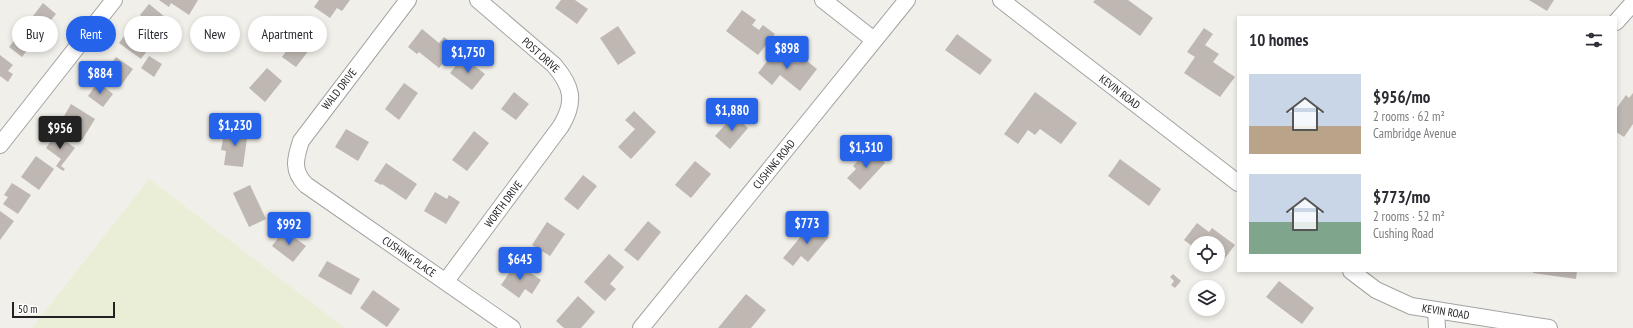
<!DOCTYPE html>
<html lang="en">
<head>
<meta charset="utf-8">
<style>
  body { margin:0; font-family:"PT Sans Narrow",sans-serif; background:#f7f7f7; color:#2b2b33; height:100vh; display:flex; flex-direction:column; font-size:15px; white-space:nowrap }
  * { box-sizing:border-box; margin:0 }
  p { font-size:13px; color:#7c7c81 }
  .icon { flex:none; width:22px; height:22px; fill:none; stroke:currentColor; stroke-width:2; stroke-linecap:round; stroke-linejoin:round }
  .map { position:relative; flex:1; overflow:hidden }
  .drawer { position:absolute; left:1237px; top:16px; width:380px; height:256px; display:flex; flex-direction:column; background:#fff; border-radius:0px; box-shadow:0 2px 6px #0003 }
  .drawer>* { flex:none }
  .guide { position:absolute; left:12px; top:16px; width:380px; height:36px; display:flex; gap:8px }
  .controls { position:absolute; left:1189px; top:236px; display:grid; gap:8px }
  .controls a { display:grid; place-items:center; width:36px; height:36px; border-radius:50%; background:#fff; box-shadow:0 2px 6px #0003; font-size:20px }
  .scale { position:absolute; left:12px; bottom:10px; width:103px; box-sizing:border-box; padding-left:4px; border:2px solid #222; border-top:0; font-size:11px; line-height:14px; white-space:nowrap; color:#222; -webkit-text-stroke:3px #fff; paint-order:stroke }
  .price { position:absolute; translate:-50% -34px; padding:0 9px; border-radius:4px; background:#2563eb; color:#fff; font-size:13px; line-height:26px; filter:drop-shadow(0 1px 2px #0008) }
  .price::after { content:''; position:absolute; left:50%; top:24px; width:12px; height:9px; margin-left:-6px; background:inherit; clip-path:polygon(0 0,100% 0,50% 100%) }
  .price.current { background:#222; color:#fff }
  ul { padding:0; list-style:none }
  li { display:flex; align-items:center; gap:12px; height:100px; padding:0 12px }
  li span { display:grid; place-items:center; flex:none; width:112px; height:80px; border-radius:0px; color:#555 }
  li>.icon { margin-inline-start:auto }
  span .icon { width:48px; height:48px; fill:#fffc; stroke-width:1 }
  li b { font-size:17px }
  h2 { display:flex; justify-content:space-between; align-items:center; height:48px; padding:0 12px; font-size:17px }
  .tag { padding:0 14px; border-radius:18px; background:#fff; box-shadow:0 2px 6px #0003; font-size:14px; line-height:36px }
  .tag.current { background:#2563eb; color:#fff }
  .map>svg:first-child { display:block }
  .farmland { fill:#ebeed7 }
  .building { fill:#bfb8b2 }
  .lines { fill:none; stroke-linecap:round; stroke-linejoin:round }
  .minor-casing { stroke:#a3a3a3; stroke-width:18 }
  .minor { stroke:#fff; stroke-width:16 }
  .labels { text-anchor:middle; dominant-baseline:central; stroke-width:3; stroke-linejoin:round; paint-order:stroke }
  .street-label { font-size:11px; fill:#222; stroke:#fff }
</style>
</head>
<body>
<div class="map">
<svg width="1633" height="328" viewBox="0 0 1633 328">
  <rect width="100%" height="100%" fill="#f1efe9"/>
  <polygon class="farmland" points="149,179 345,328 32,328"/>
  <g class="building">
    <polygon points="159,0 198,0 189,15 171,3 169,7"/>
    <polygon points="319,0 350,0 342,11 337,8 330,18 314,7"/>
    <polygon points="561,0 575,0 588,9 577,24 555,8"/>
    <polygon points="1095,0 1128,0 1153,18 1140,36 1093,2"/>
    <polygon points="1529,0 1554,0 1547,11"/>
    <polygon points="43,3 56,14 43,30 30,20"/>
    <polygon points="149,4 170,21 160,32 140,15"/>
    <polygon points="742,10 756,20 752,25 759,30 763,25 775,34 758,55 726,31"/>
    <polygon points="144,21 148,24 145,28 147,30 150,26 158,33 152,40 138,28"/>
    <polygon points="305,26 319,37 296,67 282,57"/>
    <polygon points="618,26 636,53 618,65 600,38"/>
    <polygon points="130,28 152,44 141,59 119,43"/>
    <polygon points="1204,28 1213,34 1205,45 1219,54 1213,62 1235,77 1220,97 1184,73 1195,57 1187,52"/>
    <polygon points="23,29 36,39 22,57 9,47"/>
    <polygon points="422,29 439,43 444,37 457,47 439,68 419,52 417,54 408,47"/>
    <polygon points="957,34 992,60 980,75 945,50"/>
    <polygon points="778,47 798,63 802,57 817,69 800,91 780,75 772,85 758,73"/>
    <polygon points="0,55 13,65 8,71 13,74 8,82 0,76"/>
    <polygon points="149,56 162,64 154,77 141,68"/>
    <polygon points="116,57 133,69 122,84 105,72"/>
    <polygon points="463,57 485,74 472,90 450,73"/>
    <polygon points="267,68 282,81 265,102 249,88"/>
    <polygon points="98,82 113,94 103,107 88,96"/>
    <polygon points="404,83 418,93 399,120 385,109"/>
    <polygon points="514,92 529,104 516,120 501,109"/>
    <polygon points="1035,92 1077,123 1061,144 1040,129 1035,135 1028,130 1018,144 1004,134"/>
    <polygon points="1633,93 1633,124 1624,137 1616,132 1616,109 1626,95 1629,98"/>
    <polygon points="71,104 95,119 82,140 62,127 67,120 63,118"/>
    <polygon points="634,111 656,132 631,159 618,147 635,129 625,120"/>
    <polygon points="734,115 748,128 730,149 715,136"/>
    <polygon points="231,128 248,131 243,167 224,165 226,151 221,150 224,134 230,135"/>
    <polygon points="346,129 369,142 358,161 335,147"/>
    <polygon points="474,131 489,143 467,171 452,160"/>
    <polygon points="56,134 75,148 61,166 65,169 63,171 56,166 61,159 46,148"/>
    <polygon points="869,149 885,163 860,190 847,178 856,169 853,166"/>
    <polygon points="36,156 54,169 39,190 21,177"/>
    <polygon points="1120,159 1161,189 1149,206 1108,176"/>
    <polygon points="695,161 711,174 691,198 675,185"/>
    <polygon points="386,163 417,184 406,200 382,184 381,185 374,181"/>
    <polygon points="583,175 597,186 578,210 564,199"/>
    <polygon points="12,183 31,195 18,214 3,204 8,197 4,195"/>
    <polygon points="250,185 266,219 249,227 233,193"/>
    <polygon points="435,192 447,199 449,195 460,202 446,224 424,211"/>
    <polygon points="0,211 14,221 0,240"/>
    <polygon points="648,221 661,232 638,261 624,250"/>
    <polygon points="547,222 565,234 550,256 532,245"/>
    <polygon points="812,223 829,237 808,262 801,256 793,266 783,258"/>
    <polygon points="1197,223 1209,232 1212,228 1235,245 1222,262 1218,260 1218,243 1196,243 1196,249 1184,240"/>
    <polygon points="284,230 306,246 293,262 272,246"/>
    <polygon points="609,254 624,267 610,284 616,289 605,301 584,282"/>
    <polygon points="327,261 360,279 351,295 318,276"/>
    <polygon points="516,263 541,280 532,294 525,289 519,298 501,285"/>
    <polygon points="1533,271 1577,271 1576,279 1533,273"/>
    <polygon points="1173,274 1181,281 1175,288 1171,285 1174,281 1170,277"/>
    <polygon points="1279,281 1314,308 1302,324 1266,297"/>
    <polygon points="373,290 400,309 387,327 360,308"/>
    <polygon points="746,294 766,310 751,328 718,328"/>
    <polygon points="578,296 595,312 581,328 564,328 556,321"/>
  </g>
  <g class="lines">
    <g class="minor-casing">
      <g id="minor">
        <path id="s1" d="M408 0 301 141C295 159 292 171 306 185L512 328"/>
        <polyline points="823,0 874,40"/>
        <path id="s2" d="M1001 0 1238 183"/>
        <polyline points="1616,22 1633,3"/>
        <polyline points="0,145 114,0"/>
        <path id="s3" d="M1351 271 1376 290 1411 306 1549 328"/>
        <path id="s4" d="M446 281 561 126C576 101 572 86 554 65L478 0"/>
        <polyline points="1436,310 1437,328"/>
        <path id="s5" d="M641 328 907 0"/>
      </g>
    </g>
    <use href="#minor" class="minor"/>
  </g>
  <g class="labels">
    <g class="street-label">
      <text transform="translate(541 55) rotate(42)">POST DRIVE</text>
      <text transform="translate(339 89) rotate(-52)">WALD DRIVE</text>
      <text stroke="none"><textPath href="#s2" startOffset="150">KEVIN ROAD</textPath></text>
      <text stroke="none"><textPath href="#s5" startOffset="211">CUSHING ROAD</textPath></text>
      <text stroke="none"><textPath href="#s4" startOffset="96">WORTH DRIVE</textPath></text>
      <text stroke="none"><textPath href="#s1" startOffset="350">CUSHING PLACE</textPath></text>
      <text stroke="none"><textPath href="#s3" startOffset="105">KEVIN ROAD</textPath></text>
    </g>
  </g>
</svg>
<div class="controls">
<a><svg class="icon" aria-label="locate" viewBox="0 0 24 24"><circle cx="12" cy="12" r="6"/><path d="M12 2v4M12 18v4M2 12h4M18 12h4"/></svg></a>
<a><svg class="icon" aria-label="layers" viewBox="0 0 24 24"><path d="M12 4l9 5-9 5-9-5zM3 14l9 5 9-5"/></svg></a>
</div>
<div class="scale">50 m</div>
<b class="price" style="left:787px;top:70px">$898</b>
<b class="price" style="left:468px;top:74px">$1,750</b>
<b class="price" style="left:100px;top:95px">$884</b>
<b class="price" style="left:732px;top:132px">$1,880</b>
<b class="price" style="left:235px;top:147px">$1,230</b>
<b class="price current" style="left:60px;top:150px">$956</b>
<b class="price" style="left:866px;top:169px">$1,310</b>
<b class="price" style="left:807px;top:245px">$773</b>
<b class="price" style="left:289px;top:246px">$992</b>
<b class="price" style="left:520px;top:281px">$645</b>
<div class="guide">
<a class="tag">Buy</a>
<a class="tag current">Rent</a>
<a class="tag">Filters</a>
<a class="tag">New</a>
<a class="tag">Apartment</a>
</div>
<section class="drawer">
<h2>10 homes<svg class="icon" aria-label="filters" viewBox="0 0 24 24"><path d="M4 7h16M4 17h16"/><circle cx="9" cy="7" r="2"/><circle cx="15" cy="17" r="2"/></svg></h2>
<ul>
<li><span style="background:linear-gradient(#c9d6e8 65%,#b9a48a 0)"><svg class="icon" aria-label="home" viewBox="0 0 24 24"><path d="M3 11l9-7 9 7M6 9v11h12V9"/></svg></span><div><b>$956/mo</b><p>2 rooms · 62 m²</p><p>Cambridge Avenue</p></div></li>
<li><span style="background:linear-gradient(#c9d6e8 60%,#7fa58c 0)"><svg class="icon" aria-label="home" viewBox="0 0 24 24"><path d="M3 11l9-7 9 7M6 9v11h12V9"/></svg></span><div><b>$773/mo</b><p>2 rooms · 52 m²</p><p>Cushing Road</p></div></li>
</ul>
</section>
</div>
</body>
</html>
